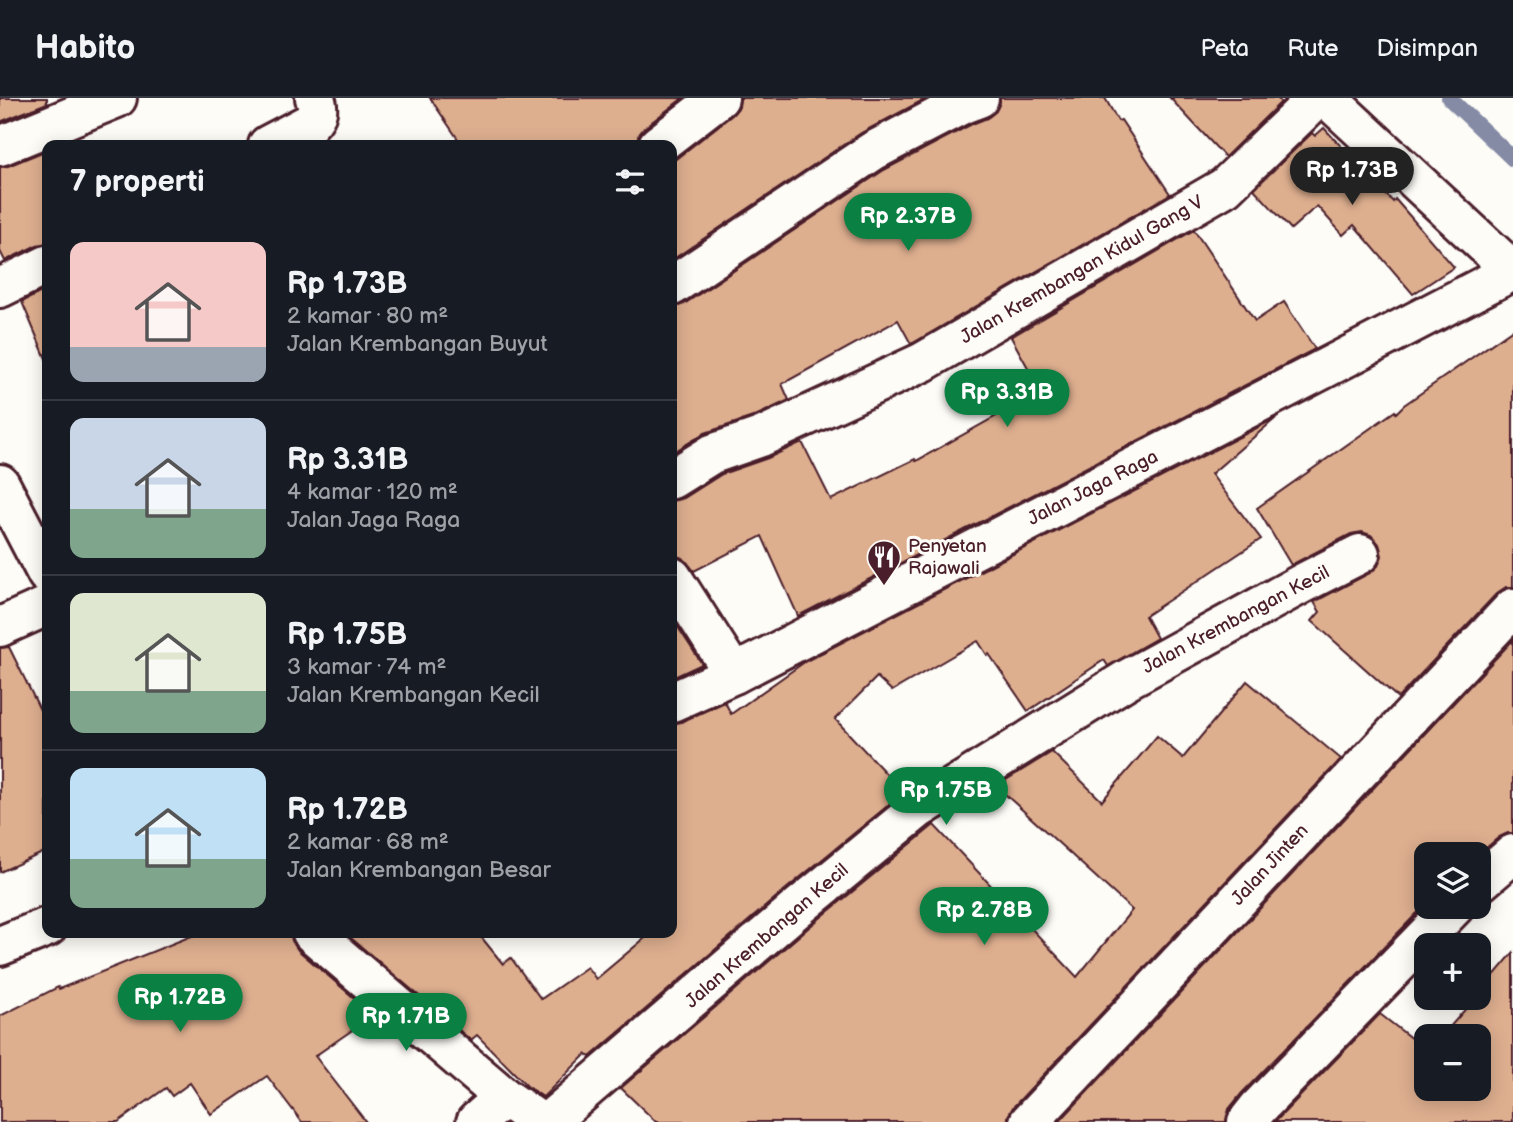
<!DOCTYPE html>
<html lang="id">
<head>
<meta charset="utf-8">
<style>
  body { margin:0; font-family:"Balsamiq Sans",sans-serif; background:#20242c; color:#f1f3f6; height:100vh; display:flex; flex-direction:column; font-size:26px; white-space:nowrap }
  * { box-sizing:border-box; margin:0 }
  p { font-size:23px; color:#9ea1a6 }
  .icon { flex:none; width:38px; height:38px; fill:none; stroke:currentColor; stroke-width:2; stroke-linecap:round; stroke-linejoin:round }
  .map { position:relative; flex:1; overflow:hidden }
  .side { position:absolute; left:42px; top:42px; width:635px; height:798px; display:flex; flex-direction:column; background:#171b24; border-radius:14px; box-shadow:0 4px 18px #0003 }
  .side>* { flex:none }
  .tools { position:absolute; left:1414px; top:744px; display:grid; gap:14px }
  .tools a { display:grid; place-items:center; width:77px; height:77px; border-radius:14px; background:#171b24; box-shadow:0 4px 18px #0003; font-size:35px }
  .price { position:absolute; translate:-50% -60px; padding:0 16px; border-radius:24px; background:#0b8043; color:#fff; font-size:23px; line-height:46px; filter:drop-shadow(0 2px 4px #0008) }
  .price::after { content:''; position:absolute; left:50%; top:42px; width:21px; height:16px; margin-left:-10px; background:inherit; clip-path:polygon(0 0,100% 0,50% 100%) }
  .price.current { background:#222; color:#fff }
  ul { padding:0; list-style:none }
  li { display:flex; align-items:center; gap:21px; height:175px; padding:0 28px }
  li+li { border-top:2px solid #363941 }
  li span { display:grid; place-items:center; flex:none; width:196px; height:140px; border-radius:14px; color:#555 }
  li>.icon { margin-inline-start:auto }
  span .icon { width:84px; height:84px; fill:#fffc; stroke-width:1 }
  li b { font-size:30px }
  h2 { display:flex; justify-content:space-between; align-items:center; height:84px; padding:0 28px; font-size:30px }
  header { display:flex; align-items:center; gap:42px; box-sizing:border-box; height:98px; padding:0 35px; background:#171b24; border-bottom:2px solid #363941 }
  header strong { font-size:33px }
  nav { display:flex; gap:38px; margin-inline-start:auto; font-size:24px }
  .map>svg:first-child { display:block }
  .lines { fill:none; stroke-linecap:round; stroke-linejoin:round }
  .stream { stroke:#858aa5; stroke-width:16 }
  .building { fill:#deaf8f; stroke:#4a1f2b; stroke-width:2 }
  .minor-casing { stroke:#4a1f2b; stroke-width:44 }
  .minor { stroke:#fdfcf7; stroke-width:38 }
  .labels { text-anchor:middle; dominant-baseline:central; stroke-width:6; stroke-linejoin:round; paint-order:stroke }
  .street-label { font-size:19px; fill:#4a1f2b; stroke:#fdfcf7 }
  .poi-label { font-size:19px; fill:#4a1f2b; stroke:#fdfcf7; text-anchor:start }
</style>
</head>
<body>
<header>
<strong>Habito</strong>
<nav><a>Peta</a><a>Rute</a><a>Disimpan</a></nav>
</header>
<div class="map">
<svg width="1513" height="1024" viewBox="0 0 1513 1024">
  <rect width="100%" height="100%" fill="#fdfcf7"/>
  <filter id="ink" filterUnits="userSpaceOnUse"><feTurbulence type="fractalNoise" baseFrequency=".0143" numOctaves="2"/><feDisplacementMap in="SourceGraphic" scale="14" xChannelSelector="R" yChannelSelector="G"/><feConvolveMatrix kernelMatrix="1 2 1 2 8 2 1 2 1" color-interpolation-filters="sRGB"/></filter>
  <g filter="url(#ink)">
    <g class="lines">
      <polyline class="stream" points="1449,0 1513,61"/>
    </g>
    <g class="building">
      <polygon points="0,0 47,0 47,5 0,24"/>
      <polygon points="430,0 683,0 644,30 638,38 637,47 462,47"/>
      <polygon points="740,0 927,0 861,35 672,162 672,64 732,17 739,9"/>
      <polygon points="1000,0 1105,0 1118,23 1121,22 1170,96 913,245 911,246 898,222 782,286 789,302 753,319 705,335 672,355 672,210 684,206 884,72 972,26 987,20 996,13 1000,4"/>
      <polygon points="1170,0 1277,0 1281,4 1225,59"/>
      <polygon points="1324,30 1393,104 1395,101 1454,169 1413,196 1354,127 1343,137 1317,108 1291,131 1254,91 1312,35 1315,38"/>
      <polygon points="47,52 47,145 37,147 5,163 0,153 0,69 8,68"/>
      <polygon points="1194,132 1255,223 1284,204 1315,251 798,518 762,438 694,473 683,460 672,457 672,403 684,400 722,376 768,360 802,344 831,402 915,361 916,363 1041,293 1011,239"/>
      <polygon points="47,191 47,263 22,204"/>
      <polygon points="1513,231 1513,489 1506,489 1497,495 1398,600 1312,523 1320,514 1314,504 1370,475 1378,468 1382,458 1379,446 1371,437 1362,434 1351,436 1291,467 1257,410 1395,313 1396,315 1404,307"/>
      <polygon points="1276,320 1211,376 1261,441 1145,518 1157,540 1108,568 1104,562 1028,613 989,556 987,557 978,543 892,593 877,579 835,621 892,682 902,696 780,796 590,959 586,956 543,999 527,988 477,937 471,942 461,934 437,902 431,908 345,835 478,835 503,866 511,860 541,901 587,869 596,881 651,835 672,835 672,626 681,624 725,604 731,616 806,563"/>
      <polygon points="672,520 702,566 672,580"/>
      <polygon points="1513,542 1513,735 1508,735 1499,739 1479,756 1426,756 1426,806 1242,995 1229,1011 1226,1024 1059,1024"/>
      <polygon points="9,549 47,626 47,753 0,774 0,550"/>
      <polygon points="1247,583 1341,661 1013,1009 1008,1018 1008,1024 656,1024 621,990 808,830 934,727 1077,879 1132,812 996,688 1052,654 1102,703 1157,638 1183,660"/>
      <polygon points="199,835 291,835 292,843 298,852 374,917 315,958 366,1024 302,1024 267,978 211,1016 190,985 172,998 166,990 118,1024 0,1024 0,918 58,889 59,891"/>
      <polygon points="1513,855 1513,1024 1275,1024 1380,916 1426,952 1426,990 1479,990 1479,938 1442,938 1475,900 1479,900 1479,895"/>
    </g>
    <g class="lines">
      <g class="minor-casing">
        <g id="minor">
          <path d="M268 47 310 25C318 17 319 11 315 0"/>
          <polyline points="658,47 719,0"/>
          <polyline points="0,48 117,0"/>
          <polyline points="672,188 873,53 963,6 979,0"/>
          <polyline points="0,190 47,167"/>
          <polyline points="672,381 712,356 761,339 923,264 1225,89 1317,0"/>
          <polyline points="0,386 47,476"/>
          <polyline points="672,479 734,576"/>
          <polyline points="0,529 47,508"/>
          <polyline points="672,604 734,576 1513,173 1327,0"/>
          <polyline points="1479,785 1513,756"/>
          <polyline points="312,835 504,999 540,1024"/>
          <polyline points="0,848 47,829"/>
          <polyline points="476,1024 504,999"/>
          <polyline points="548,1024 794,813 918,711 1126,582 1303,485 1360,456"/>
          <polyline points="1029,1024 1513,510"/>
          <polyline points="1247,1024 1258,1010 1455,808"/>
        </g>
      </g>
      <use href="#minor" class="minor"/>
    </g>
  </g>
  <defs>
    <g id="restaurant-pin" transform="scale(1.75)"><path d="M0 17L-7.5 6A9.5 9.5 0 1 1 7.5 6Z" fill="#4a1f2b" stroke="#fdfcf7"/><path d="M-5-6h1v4h1v-4h1v4h1v-4h1v5L-1.5 .5V6h-2V.5L-5-1ZM5-6V6H3V1.5H1.5Q1.5-4 5-6Z" fill="#fff"/></g>
  </defs>
  <g fill-rule="evenodd">
    <use href="#restaurant-pin" x="884" y="459"/>
  </g>
  <g class="labels">
    <g class="street-label">
      <text transform="translate(1082 172) rotate(-30)">Jalan Krembangan Kidul Gang V</text>
      <text transform="translate(1093 390) rotate(-27)">Jalan Jaga Raga</text>
      <text transform="translate(1236 522) rotate(-28)">Jalan Krembangan Kecil</text>
      <text transform="translate(1270 767) rotate(-47)">Jalan Jinten</text>
      <text transform="translate(767 838) rotate(-41)">Jalan Krembangan Kecil</text>
    </g>
    <g class="poi-label">
      <text x="908" y="448">Penyetan<tspan x="908" dy="22">Rajawali</tspan></text>
    </g>
  </g>
</svg>
<div class="tools">
<a><svg class="icon" aria-label="layers" viewBox="0 0 24 24"><path d="M12 4l9 5-9 5-9-5zM3 14l9 5 9-5"/></svg></a>
<a>+</a>
<a>−</a>
</div>
<b class="price current" style="left:1352px;top:109px">Rp 1.73B</b>
<b class="price" style="left:908px;top:155px">Rp 2.37B</b>
<b class="price" style="left:1007px;top:331px">Rp 3.31B</b>
<b class="price" style="left:946px;top:729px">Rp 1.75B</b>
<b class="price" style="left:984px;top:849px">Rp 2.78B</b>
<b class="price" style="left:180px;top:936px">Rp 1.72B</b>
<b class="price" style="left:406px;top:955px">Rp 1.71B</b>
<section class="side">
<h2>7 properti<svg class="icon" aria-label="filters" viewBox="0 0 24 24"><path d="M4 7h16M4 17h16"/><circle cx="9" cy="7" r="2"/><circle cx="15" cy="17" r="2"/></svg></h2>
<ul>
<li><span style="background:linear-gradient(#f6c9c9 75%,#9aa5b1 0)"><svg class="icon" aria-label="home" viewBox="0 0 24 24"><path d="M3 11l9-7 9 7M6 9v11h12V9"/></svg></span><div><b>Rp 1.73B</b><p>2 kamar · 80 m²</p><p>Jalan Krembangan Buyut</p></div></li>
<li><span style="background:linear-gradient(#c9d6e8 65%,#7fa58c 0)"><svg class="icon" aria-label="home" viewBox="0 0 24 24"><path d="M3 11l9-7 9 7M6 9v11h12V9"/></svg></span><div><b>Rp 3.31B</b><p>4 kamar · 120 m²</p><p>Jalan Jaga Raga</p></div></li>
<li><span style="background:linear-gradient(#dfe7d0 70%,#7fa58c 0)"><svg class="icon" aria-label="home" viewBox="0 0 24 24"><path d="M3 11l9-7 9 7M6 9v11h12V9"/></svg></span><div><b>Rp 1.75B</b><p>3 kamar · 74 m²</p><p>Jalan Krembangan Kecil</p></div></li>
<li><span style="background:linear-gradient(#bfe0f5 65%,#7fa58c 0)"><svg class="icon" aria-label="home" viewBox="0 0 24 24"><path d="M3 11l9-7 9 7M6 9v11h12V9"/></svg></span><div><b>Rp 1.72B</b><p>2 kamar · 68 m²</p><p>Jalan Krembangan Besar</p></div></li>
</ul>
</section>
</div>
</body>
</html>
